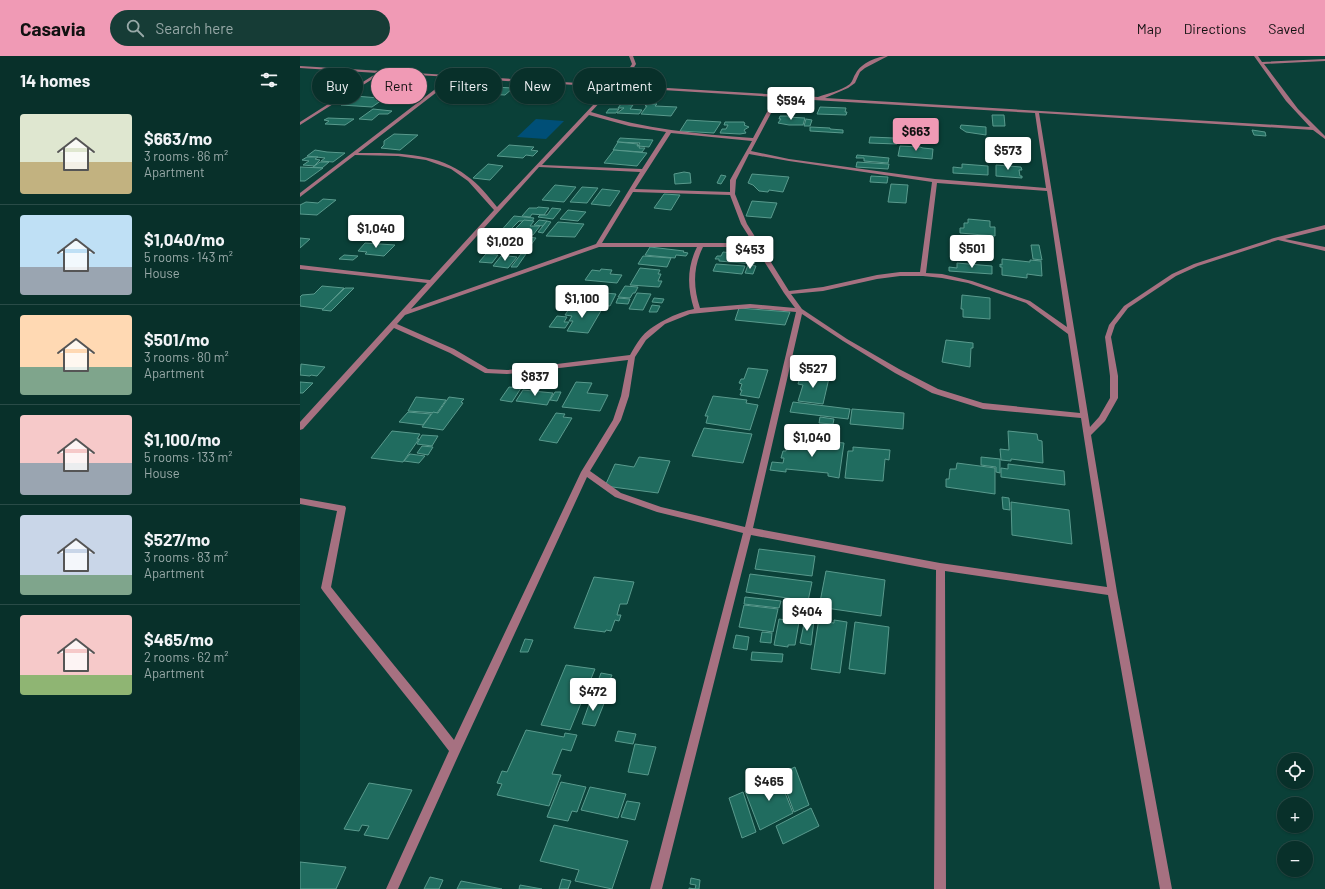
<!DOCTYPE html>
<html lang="en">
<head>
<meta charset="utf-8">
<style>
  body { margin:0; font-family:Barlow,sans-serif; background:#163c36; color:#f1f3f6; height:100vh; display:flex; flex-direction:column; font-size:15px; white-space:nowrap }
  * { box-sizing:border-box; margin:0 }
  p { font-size:13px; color:#98a9a8 }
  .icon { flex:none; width:22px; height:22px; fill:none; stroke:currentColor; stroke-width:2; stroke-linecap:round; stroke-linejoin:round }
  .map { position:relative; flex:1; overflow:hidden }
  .panel { display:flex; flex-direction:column; background:#08302a; width:300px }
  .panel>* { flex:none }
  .hud { position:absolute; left:12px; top:12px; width:380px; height:36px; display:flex; gap:8px }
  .controls { position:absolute; left:977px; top:697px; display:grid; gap:8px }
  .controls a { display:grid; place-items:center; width:36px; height:36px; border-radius:50%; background:#08302a; box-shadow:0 1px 3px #0004,0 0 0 1px #294b47; font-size:20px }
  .price { position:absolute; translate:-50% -34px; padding:0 9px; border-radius:4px; background:#fff; color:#222; font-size:13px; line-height:26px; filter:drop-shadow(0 1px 2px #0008) }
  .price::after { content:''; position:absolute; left:50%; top:24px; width:12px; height:9px; margin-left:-6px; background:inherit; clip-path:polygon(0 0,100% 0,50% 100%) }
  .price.current { background:#f09ab5; color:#111 }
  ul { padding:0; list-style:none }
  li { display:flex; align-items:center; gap:12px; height:100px; padding:0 20px }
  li+li { border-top:1px solid #294b47 }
  li span { display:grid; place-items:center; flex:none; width:112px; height:80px; border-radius:4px; color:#555 }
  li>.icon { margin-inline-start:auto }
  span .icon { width:48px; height:48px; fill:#fffc; stroke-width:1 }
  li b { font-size:17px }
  h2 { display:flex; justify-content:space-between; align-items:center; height:48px; padding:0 20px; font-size:17px }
  .pill { padding:0 14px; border-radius:18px; background:#08302a; box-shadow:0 1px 3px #0004,0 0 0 1px #294b47; font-size:14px; line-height:36px }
  .pill.current { background:#f09ab5; color:#111 }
  header { display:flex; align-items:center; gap:24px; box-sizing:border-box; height:56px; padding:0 20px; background:#f09ab5; color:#111 }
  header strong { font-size:19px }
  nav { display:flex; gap:22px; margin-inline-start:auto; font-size:14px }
  .search { width:280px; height:36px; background:#163c36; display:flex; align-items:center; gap:10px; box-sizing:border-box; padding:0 14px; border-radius:22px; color:#98a9a8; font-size:15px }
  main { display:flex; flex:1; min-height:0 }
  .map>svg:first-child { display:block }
  .water { fill:#004f77 }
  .building { fill:#206c5f; stroke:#599a8d }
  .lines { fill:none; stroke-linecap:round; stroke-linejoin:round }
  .minor { fill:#a67181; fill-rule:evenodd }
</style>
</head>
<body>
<header>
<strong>Casavia</strong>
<div class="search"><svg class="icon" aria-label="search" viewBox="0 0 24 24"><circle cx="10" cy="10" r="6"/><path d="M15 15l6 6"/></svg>Search here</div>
<nav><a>Map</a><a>Directions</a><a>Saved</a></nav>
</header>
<main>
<section class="panel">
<h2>14 homes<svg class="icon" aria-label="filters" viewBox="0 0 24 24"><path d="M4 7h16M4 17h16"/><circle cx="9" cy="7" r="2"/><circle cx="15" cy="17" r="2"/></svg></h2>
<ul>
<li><span style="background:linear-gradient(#dfe7d0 60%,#c2b280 0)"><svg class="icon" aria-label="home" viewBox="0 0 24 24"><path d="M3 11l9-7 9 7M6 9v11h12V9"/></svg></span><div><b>$663/mo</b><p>3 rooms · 86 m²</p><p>Apartment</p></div></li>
<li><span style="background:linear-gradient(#bfe0f5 65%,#9aa5b1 0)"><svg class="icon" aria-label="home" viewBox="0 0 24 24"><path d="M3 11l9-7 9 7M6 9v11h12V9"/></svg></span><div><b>$1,040/mo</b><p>5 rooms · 143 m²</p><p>House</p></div></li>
<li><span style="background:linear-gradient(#ffd9b3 65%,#7fa58c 0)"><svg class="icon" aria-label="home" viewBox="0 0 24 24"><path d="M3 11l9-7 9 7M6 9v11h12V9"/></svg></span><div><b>$501/mo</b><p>3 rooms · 80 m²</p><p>Apartment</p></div></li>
<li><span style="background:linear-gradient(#f6c9c9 60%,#9aa5b1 0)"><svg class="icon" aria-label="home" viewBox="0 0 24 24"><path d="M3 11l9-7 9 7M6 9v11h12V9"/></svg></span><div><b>$1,100/mo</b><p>5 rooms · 133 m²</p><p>House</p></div></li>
<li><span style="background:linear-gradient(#c9d6e8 75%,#7fa58c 0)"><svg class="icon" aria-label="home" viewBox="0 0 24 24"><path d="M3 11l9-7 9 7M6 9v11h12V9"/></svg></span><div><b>$527/mo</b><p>3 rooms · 83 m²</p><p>Apartment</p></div></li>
<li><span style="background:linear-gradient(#f6c9c9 75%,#8fb573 0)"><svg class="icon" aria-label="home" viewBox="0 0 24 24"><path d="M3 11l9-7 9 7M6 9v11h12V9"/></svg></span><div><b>$465/mo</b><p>2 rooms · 62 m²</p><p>Apartment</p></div></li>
</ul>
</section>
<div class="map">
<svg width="1025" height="833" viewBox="0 0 1025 833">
  <rect width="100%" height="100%" fill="#0a4038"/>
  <polygon class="water" points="236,63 264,65 246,83 217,81"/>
  <g class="building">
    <polygon points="192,31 213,32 205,39 183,38"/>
    <polygon points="147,36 173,37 166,43 149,42 151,40 142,39"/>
    <polygon points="55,40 79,42 76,44 82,44 72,51 41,49"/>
    <polygon points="220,40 253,42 248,47 224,45 226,44 216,43"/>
    <polygon points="321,48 333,49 330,53 342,54 339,58 317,57 324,52 318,52"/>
    <polygon points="347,48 357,48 355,50 377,51 371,60 341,58 347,50 345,50"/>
    <polygon points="520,51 546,52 545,56 547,56 546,59 517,58"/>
    <polygon points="73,53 92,55 88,58 79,58 72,64 59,63"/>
    <polygon points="309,53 319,53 316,57 306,57"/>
    <polygon points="692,59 704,59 705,70 693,70"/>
    <polygon points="480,60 489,60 488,61 505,62 503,69 489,69 478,67 481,63 479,63"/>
    <polygon points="28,62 54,63 45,69 25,68 29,65 24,64"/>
    <polygon points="506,63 512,64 510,70 504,70"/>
    <polygon points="387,64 421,66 414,77 380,75"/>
    <polygon points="425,66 444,66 445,68 444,69 449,71 444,74 446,77 440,78 420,77 422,73 426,73 428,69 424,69"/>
    <polygon points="661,69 686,71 686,79 666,76 660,72"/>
    <polygon points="510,71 530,72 530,73 543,74 543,77 510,75"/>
    <polygon points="952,74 965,76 966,80 954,79"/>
    <polygon points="94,78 118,79 100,94 81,92 84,89 84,85"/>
    <polygon points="570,81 594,82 594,85 597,85 597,88 569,87"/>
    <polygon points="320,82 353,84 349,91 338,90 340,87 317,86"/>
    <polygon points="318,86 338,88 337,90 340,90 339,92 345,92 342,96 313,94"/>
    <polygon points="209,89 234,91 231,94 238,95 233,100 226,99 223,102 197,100"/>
    <polygon points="600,90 620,91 623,92 633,93 632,103 598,100"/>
    <polygon points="15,94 27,96 45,97 33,106 21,105 25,102 7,100"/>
    <polygon points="314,94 347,97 337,110 304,107"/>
    <polygon points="557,99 589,102 588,107 564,105 564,102 556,102"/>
    <polygon points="7,101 18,101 15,103 20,104 14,110 3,109 9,105 2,104"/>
    <polygon points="20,106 29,106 22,112 13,111"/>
    <polygon points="557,106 589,108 588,113 556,111"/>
    <polygon points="188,108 203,110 190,124 173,122"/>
    <polygon points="662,108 688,110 688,119 653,117 653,111 662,112"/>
    <polygon points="696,109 721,111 722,114 719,114 720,120 722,120 722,122 696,120"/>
    <polygon points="0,111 23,112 5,125 0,125"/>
    <polygon points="384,116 390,117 391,127 375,128 374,118"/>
    <polygon points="452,118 489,121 483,136 469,134 468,136 459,135 453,129 448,127"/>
    <polygon points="421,119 426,120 421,128 417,127"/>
    <polygon points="571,120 588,121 587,127 570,126"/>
    <polygon points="591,128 608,129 606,147 588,146"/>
    <polygon points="255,129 276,131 264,146 242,144"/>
    <polygon points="282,131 298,132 287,147 270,146"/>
    <polygon points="302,133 320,135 310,150 291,148"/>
    <polygon points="364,138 380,139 371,154 354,152"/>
    <polygon points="23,143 36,144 17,159 0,158 0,149 6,146 18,147"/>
    <polygon points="452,145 477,147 471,162 446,160"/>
    <polygon points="238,151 249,152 244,159 232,158 230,161 222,160 229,152 237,152"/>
    <polygon points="252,152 261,153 253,163 238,161 240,159 247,159"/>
    <polygon points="268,154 286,156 278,165 260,163"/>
    <polygon points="214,160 234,162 232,165 219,165 207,177 199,177"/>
    <polygon points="668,163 690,165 690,171 695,171 695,180 660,177 660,172 664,172 664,167 668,167"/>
    <polygon points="224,164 234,165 230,170 240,170 233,179 211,177"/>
    <polygon points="239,164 247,165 243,170 234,169"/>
    <polygon points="247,165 251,166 243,177 238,176"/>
    <polygon points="258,166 284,168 275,181 246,180"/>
    <polygon points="219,180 236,182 225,197 193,194 201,184 206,184 209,181 217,182"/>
    <polygon points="0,182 10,183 0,192"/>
    <polygon points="65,187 95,189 84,200 65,198 67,196 58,195"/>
    <polygon points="731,189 739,189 742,204 733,203"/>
    <polygon points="350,191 384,195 383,196 388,197 386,200 376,199 375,202 345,199"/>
    <polygon points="423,196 458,200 454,208 419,205 419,203 415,203 417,200 421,200"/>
    <polygon points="186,198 198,199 192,207 179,206"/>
    <polygon points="221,198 226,198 217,211 211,211"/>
    <polygon points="44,199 58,200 53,204 39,203"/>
    <polygon points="201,200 208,200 217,201 208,212 193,210"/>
    <polygon points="343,200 371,202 367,211 338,208"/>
    <polygon points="702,203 730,206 730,204 741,205 742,220 727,218 727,222 702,219 702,211 700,211 700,208 702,209"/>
    <polygon points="657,207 692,210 692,218 649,215 649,211 657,212"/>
    <polygon points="416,208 445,210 442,218 413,215"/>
    <polygon points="448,209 456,210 453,218 445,217"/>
    <polygon points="340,212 360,214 358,218 361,218 358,225 362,225 359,231 330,229"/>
    <polygon points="301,213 312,214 310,218 322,219 317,227 285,224 292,214 300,215"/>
    <polygon points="22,230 44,232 23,253 0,250 0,241 2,239 14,238"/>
    <polygon points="325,230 338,231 335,237 333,237 330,242 318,241"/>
    <polygon points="45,232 54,232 31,255 22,254"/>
    <polygon points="305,237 316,238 310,250 282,247 288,239 304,240"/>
    <polygon points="337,237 351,238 343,254 329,253"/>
    <polygon points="662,239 690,242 690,263 663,261 663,253 661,253"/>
    <polygon points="318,242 330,243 328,248 316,247"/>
    <polygon points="354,242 364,243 362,247 352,246"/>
    <polygon points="352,249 360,250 357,256 349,256"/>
    <polygon points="271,250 302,253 288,277 267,275 273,265 269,265 272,260 265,259"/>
    <polygon points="439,252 490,256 485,269 435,264"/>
    <polygon points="257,260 267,261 264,266 269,266 265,272 249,271"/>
    <polygon points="646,284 673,287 673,292 671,292 670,311 642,306"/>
    <polygon points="1,308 25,311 17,320 11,319 10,320 0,319"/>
    <polygon points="448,312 468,314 459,342 440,339 442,334 440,334 442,328 439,327 441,323 444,323"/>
    <polygon points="501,318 529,322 523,348 498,345 503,329 498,328"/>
    <polygon points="0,326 13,327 3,337 0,337"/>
    <polygon points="276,326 292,327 287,337 308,339 300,355 262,351"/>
    <polygon points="209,331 221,332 212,346 200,344"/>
    <polygon points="223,334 253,337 247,349 216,345"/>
    <polygon points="255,336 261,336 257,345 250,344"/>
    <polygon points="413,340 447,344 446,347 458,349 450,374 406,367 408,360 405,360"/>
    <polygon points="116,341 146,344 137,357 108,355"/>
    <polygon points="149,341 164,343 161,346 163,347 143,374 122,371 133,356 138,357"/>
    <polygon points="493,346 550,353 548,363 490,356"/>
    <polygon points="552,353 604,357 603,373 550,368"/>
    <polygon points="108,356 131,358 123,369 99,366"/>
    <polygon points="256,357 265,358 263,361 272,362 257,387 239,384"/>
    <polygon points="520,361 534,363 533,368 519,367"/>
    <polygon points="404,372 452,378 443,407 392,400"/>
    <polygon points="510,373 538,376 537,383 509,380"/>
    <polygon points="92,375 120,378 117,383 119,383 103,406 71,402"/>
    <polygon points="708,375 737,378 738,384 742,385 743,407 711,403 711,405 701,404 700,393 709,394"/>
    <polygon points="122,379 138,380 132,390 117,388"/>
    <polygon points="488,384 533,388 534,386 544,387 539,422 528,420 528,417 486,413 486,416 470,414 472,406 483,407 484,402 481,402 483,395 486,395"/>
    <polygon points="122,390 133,391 128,399 117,397"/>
    <polygon points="553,391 590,394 589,404 585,403 583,425 545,422 548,395 553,395"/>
    <polygon points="110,398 125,400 119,407 104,405"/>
    <polygon points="339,401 370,405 358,437 305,430 315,408 334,411"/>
    <polygon points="681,401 700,403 700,417 696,416 696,411 681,409"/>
    <polygon points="657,407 695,412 695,438 646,431 646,423 649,423 650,413 656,413"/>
    <polygon points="708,408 764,415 765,429 701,421 701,412 708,413"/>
    <polygon points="702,441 709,442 710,454 703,453"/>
    <polygon points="711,446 769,454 772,488 712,479"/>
    <polygon points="459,493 515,500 512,520 455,513"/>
    <polygon points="526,515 585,524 581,560 519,551"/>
    <polygon points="450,518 512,526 508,545 446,536"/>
    <polygon points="294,521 334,526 327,548 320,548 317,559 321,559 319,565 315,564 311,575 306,574 305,576 274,572"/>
    <polygon points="445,541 481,545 479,552 444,548"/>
    <polygon points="444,549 478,553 473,576 439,571"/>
    <polygon points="519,562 525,563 525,566 534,567 534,564 547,566 540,617 511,613"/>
    <polygon points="479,563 499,566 495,589 488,589 488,591 474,589"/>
    <polygon points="505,563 514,564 511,589 500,587"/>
    <polygon points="555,566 589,571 585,618 549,613"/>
    <polygon points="462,576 472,577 471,587 460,586"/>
    <polygon points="436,579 449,581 447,594 433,592"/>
    <polygon points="225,583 233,584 228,596 220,596"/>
    <polygon points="452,596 483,598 482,606 451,604"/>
    <polygon points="266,609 295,613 270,674 241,669"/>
    <polygon points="301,617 312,619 302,643 292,641"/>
    <polygon points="291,643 305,645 295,670 282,668"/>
    <polygon points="226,674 264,681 265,677 277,679 271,695 262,693 252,718 261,719 249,750 197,739 202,728 197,727 202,715 207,716"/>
    <polygon points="318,675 336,678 333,688 315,685"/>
    <polygon points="335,688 356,691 348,719 328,716"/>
    <polygon points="495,711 509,749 494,756 480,718"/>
    <polygon points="478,719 493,757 460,774 445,735"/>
    <polygon points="261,726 286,731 277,756 272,755 268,765 247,761"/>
    <polygon points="69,727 112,734 88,783 64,779 69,770 62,769 59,775 44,773"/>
    <polygon points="290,731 326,738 318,762 281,754"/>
    <polygon points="443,736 456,776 442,782 429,742"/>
    <polygon points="327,745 340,747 335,764 321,761"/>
    <polygon points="511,752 519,770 483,788 476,770"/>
    <polygon points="254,769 328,785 312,833 275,825 279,814 240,805"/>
    <polygon points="0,806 46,811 36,833 0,833"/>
    <polygon points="130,821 143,824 139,833 124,833"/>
    <polygon points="391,822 400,824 399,833 389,833 389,832 395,833 396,829 390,828"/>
    <polygon points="262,823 271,825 268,833 259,833"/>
    <polygon points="161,825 202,833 157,833"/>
    <polygon points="220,829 242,833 219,833"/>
  </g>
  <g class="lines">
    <path class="minor" d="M329 0H333L336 8 330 18 317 29 518 41C529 37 540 35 550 28 553 25 553 21 556 17 561 7 578 0 588 0L565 12 560 16 555 27 548 32 525 42 1010 71 986 45 954 0H958L962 6 1025 3V5L964 8 998 53 1025 80V83L1013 74 739 57 790 371 799 361 810 342V320L805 281 809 269 824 250 872 218 894 208 974 182 1025 169V173L985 183 1025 191V195L978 184 898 210 876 220 828 252 815 269 811 281 818 320V342L805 365 791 379 817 536 872 833H860L808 539 645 515 646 833H634L636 514 451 479 362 833H350L443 477 357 456 315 441 287 421 159 698 98 833H86L149 695C108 641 64 589 23 535L21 532 37 455 0 448V442L45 450 46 452 31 531C71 582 114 632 154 684L281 416 313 364 321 340 328 304 207 318 185 317 150 297 94 272 3 373 0 374V366L127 227 0 213V209L130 224 194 154 168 125 151 113 126 104 98 100 55 99 0 141V137L151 21 82 17 0 69V66L77 17 0 12V10L312 29 327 16 332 8ZM155 22 310 31 197 151C188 140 179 128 167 120 137 96 95 97 58 97ZM314 31 475 41 453 82C398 78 344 73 291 56ZM479 42 735 57 746 132 635 123 489 103 451 95ZM289 59 329 70 366 76 342 113 242 109ZM371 77 452 85 430 124V136L335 133ZM449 98 489 105 632 126 620 216H600L577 219 523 231 489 235 447 168 435 138 436 124ZM239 111 340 116 296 188 111 253ZM637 127 747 135 767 271 730 245 672 225 642 218 626 217ZM333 136 430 139 441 168 453 187H302ZM299 191H397C387 211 387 231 394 253 378 256 350 269 340 283 336 288 333 294 330 299L207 314 188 313 154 293 97 268 105 259ZM403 191H455L484 237 495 252 450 248 400 252C393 231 393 211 403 191ZM600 220H623L642 222 668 227 726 247 768 278 780 357 683 347 638 333 599 313 547 283 502 253 491 238 523 235 577 223ZM450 252 496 256 445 471 361 451 321 437 290 415 321 364 329 340 335 301 346 284 365 268 390 258ZM502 258 543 285 595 317 632 337 683 353 781 362 807 531 640 507 453 472Z"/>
  </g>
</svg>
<div class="controls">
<a><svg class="icon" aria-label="locate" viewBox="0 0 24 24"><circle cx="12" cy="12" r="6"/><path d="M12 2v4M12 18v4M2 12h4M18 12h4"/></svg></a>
<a>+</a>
<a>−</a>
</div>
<b class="price" style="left:491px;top:65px">$594</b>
<b class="price current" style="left:616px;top:96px">$663</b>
<b class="price" style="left:708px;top:115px">$573</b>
<b class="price" style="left:76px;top:193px">$1,040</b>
<b class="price" style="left:205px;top:206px">$1,020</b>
<b class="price" style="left:672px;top:213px">$501</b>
<b class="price" style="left:450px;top:214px">$453</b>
<b class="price" style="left:282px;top:263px">$1,100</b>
<b class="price" style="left:513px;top:333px">$527</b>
<b class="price" style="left:235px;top:341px">$837</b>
<b class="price" style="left:512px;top:402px">$1,040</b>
<b class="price" style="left:507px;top:576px">$404</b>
<b class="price" style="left:293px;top:656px">$472</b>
<b class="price" style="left:469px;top:746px">$465</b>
<div class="hud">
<a class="pill">Buy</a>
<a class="pill current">Rent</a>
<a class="pill">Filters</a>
<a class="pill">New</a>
<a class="pill">Apartment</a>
</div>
</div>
</main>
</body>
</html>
